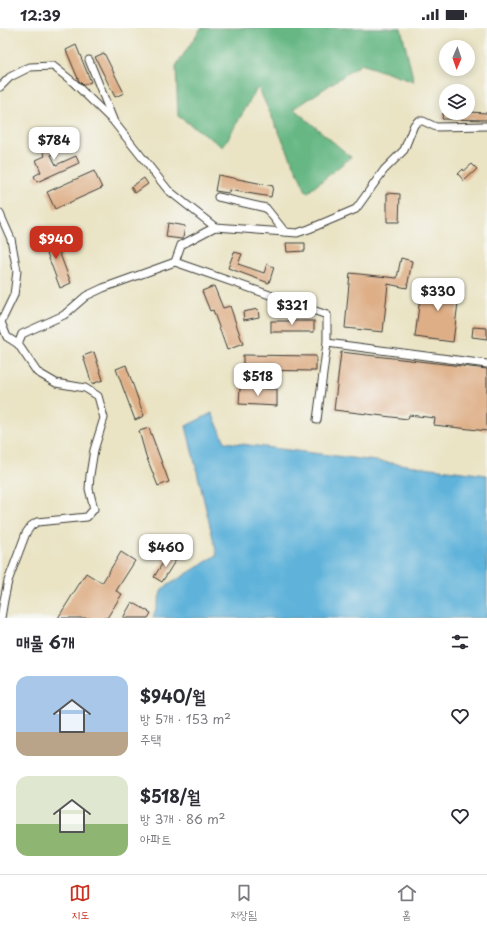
<!DOCTYPE html>
<html lang="ko">
<head>
<meta charset="utf-8">
<style>
  body { margin:0; font-family:"Playpen Sans","Poor Story",sans-serif; background:#f7f7f7; color:#2b2b33; height:100vh; display:flex; flex-direction:column; font-size:15px; white-space:nowrap }
  * { box-sizing:border-box; margin:0 }
  p { font-size:13px; color:#7c7c81 }
  .icon { flex:none; width:22px; height:22px; fill:none; stroke:currentColor; stroke-width:2; stroke-linecap:round; stroke-linejoin:round }
  .map { position:relative; height:590px; overflow:hidden }
  .side { display:flex; flex-direction:column; background:#fff; flex:1 }
  .side>* { flex:none }
  .needle { width:26px; rotate:182deg }
  .buttons { position:absolute; left:439px; top:12px; display:grid; gap:8px }
  .buttons a { display:grid; place-items:center; width:36px; height:36px; border-radius:50%; background:#fff; box-shadow:0 2px 10px #0003; font-size:20px }
  .price { position:absolute; translate:-50% -34px; padding:0 9px; border-radius:8px; background:#fff; color:#222; font-size:13px; line-height:26px; filter:drop-shadow(0 1px 2px #0008) }
  .price::after { content:''; position:absolute; left:50%; top:24px; width:12px; height:9px; margin-left:-6px; background:inherit; clip-path:polygon(0 0,100% 0,50% 100%) }
  .price.current { background:#c8321e; color:#fff }
  ul { padding:0; list-style:none }
  li { display:flex; align-items:center; gap:12px; height:100px; padding:0 16px }
  li span { display:grid; place-items:center; flex:none; width:112px; height:80px; border-radius:12px; color:#555 }
  li>.icon { margin-inline-start:auto }
  span .icon { width:48px; height:48px; fill:#fffc; stroke-width:1 }
  li b { font-size:17px }
  h2 { display:flex; justify-content:space-between; align-items:center; height:48px; padding:0 16px; font-size:17px }
  .status { display:flex; justify-content:space-between; align-items:center; height:28px; padding:0 20px; background:#fff; direction:ltr }
  .status svg { height:11px; fill:currentColor }
  .tabs { display:flex; justify-content:space-around; align-items:center; height:56px; border-top:1px solid #e1e1e2; background:#fff; font-size:11px; color:#7c7c81 }
  .tabs a { display:grid; justify-items:center; gap:2px }
  .tabs .current { color:#c8321e }
  .map>svg:first-child { display:block }
  .forest { fill:#66b784; stroke:#416a50 }
  .water { fill:#5eb2da; stroke:#3d677b }
  .building { fill:#deaf87 }
  .lines { fill:none; stroke-linecap:round; stroke-linejoin:round }
  .minor-casing { stroke:#3b3a35; stroke-width:9 }
  .minor { stroke:#fff; stroke-width:7 }
</style>
</head>
<body>
<div class="status"><b>12:39</b><svg viewBox="0 0 49 12"><path d="M0 12V9h3v3zM5 12V6h3v6zM10 12V3h3v9zM15 12V0h3v12zM26 1h20v11H26zM47 4h2v5h-2z"/></svg></div>
<div class="map">
<svg width="487" height="590" viewBox="0 0 487 590">
  <rect width="100%" height="100%" fill="#f6f6f2"/>
  <filter id="ink" filterUnits="userSpaceOnUse"><feTurbulence type="fractalNoise" baseFrequency=".025" numOctaves="2"/><feDisplacementMap in="SourceGraphic" scale="8" xChannelSelector="R" yChannelSelector="G"/><feConvolveMatrix kernelMatrix="1 2 1 2 8 2 1 2 1" color-interpolation-filters="sRGB"/></filter>
  <filter id="wash" filterUnits="userSpaceOnUse"><feTurbulence type="fractalNoise" baseFrequency=".012" numOctaves="4" result="noise"/><feDisplacementMap in="SourceGraphic" scale="16" xChannelSelector="R" yChannelSelector="G"/><feGaussianBlur stdDeviation="0.9" result="paint"/><feColorMatrix in="noise" values="0 0 0 0 0 0 0 0 0 0 0 0 0 0 0 0 0 1.4 0 .05"/><feComposite in="paint" operator="in"/></filter>
  <g filter="url(#wash)">
    <rect width="100%" height="100%" fill="#eae4c5"/>
    <polygon class="forest" points="201,0 401,0 414,54 361,36 294,81 351,129 307,165 258,59 223,119 178,88 176,38"/>
    <polygon class="water" points="212,385 225,414 487,447 487,590 153,590 162,561 217,527 186,398"/>
    <g id="blocks">
      <g class="building">
        <polygon points="76,17 91,54 83,57 79,53 66,22"/>
        <polygon points="104,25 124,65 115,69 95,29"/>
        <polygon points="468,84 487,85 487,92 442,91 443,85 468,85"/>
        <polygon points="70,110 73,118 51,127 56,137 76,128 79,135 37,154 34,148 41,144 36,132 45,128 43,122"/>
        <polygon points="472,136 477,141 464,153 458,146 463,141 464,143"/>
        <polygon points="94,143 102,160 55,181 47,164"/>
        <polygon points="218,147 273,158 271,169 229,162 229,165 215,163"/>
        <polygon points="144,150 148,156 135,165 131,159"/>
        <polygon points="387,165 400,166 399,194 387,194"/>
        <polygon points="168,195 185,198 183,210 181,211 166,209"/>
        <polygon points="52,205 71,255 60,260 41,209"/>
        <polygon points="286,215 305,215 305,223 287,224"/>
        <polygon points="234,224 242,226 238,236 264,245 267,236 274,239 269,255 228,240"/>
        <polygon points="401,230 412,233 407,260 388,256 383,304 345,300 350,245 397,250"/>
        <polygon points="422,254 460,259 453,314 415,309"/>
        <polygon points="214,258 223,280 230,278 243,316 227,322 213,282 210,283 202,263"/>
        <polygon points="258,281 259,289 244,292 243,284"/>
        <rect x="271" y="293" width="43" height="11"/>
        <polygon points="473,299 487,300 487,311 472,309"/>
        <polygon points="94,324 103,352 92,356 83,328"/>
        <polygon points="341,324 487,341 487,403 434,397 435,390 409,387 408,391 334,382"/>
        <polygon points="243,327 316,328 316,343 243,342"/>
        <polygon points="126,337 144,388 135,392 116,341"/>
        <polygon points="240,360 277,361 277,378 239,376"/>
        <polygon points="149,400 169,454 158,458 146,428 139,403"/>
        <polygon points="121,524 135,533 116,563 122,566 107,590 58,590 86,545 102,555"/>
        <polygon points="169,525 177,530 162,554 154,549"/>
        <polygon points="132,574 151,585 148,590 123,590"/>
      </g>
    </g>
  </g>
  <g filter="url(#ink)">
    <use href="#blocks" fill-opacity="0" stroke="#3b3a35" stroke-width="1"/>
    <g class="lines">
      <g class="minor-casing">
        <g id="minor">
          <polyline points="89,32 114,94 168,162 215,199"/>
          <polyline points="0,59 10,49 30,39 53,38 73,54 111,91"/>
          <polyline points="218,169 266,180 285,204"/>
          <polyline points="0,186 11,211 17,243 14,267 1,294 7,309 18,316"/>
          <polyline points="175,234 181,217 215,199 285,204 297,205 309,201 356,181 384,142 404,122 414,97 418,93 423,93 436,99 487,98"/>
          <polyline points="327,315 487,336"/>
          <polyline points="1,590 4,572 8,553 26,505 31,498 37,494 87,489 94,481 89,461 90,447 94,422 104,390 98,368 85,360 56,355 37,344 18,316 22,306 64,287 86,268 103,260 175,234 327,287 327,315 317,392"/>
        </g>
      </g>
      <use href="#minor" class="minor"/>
    </g>
  </g>
</svg>
<div class="buttons">
<a><svg class="needle" viewBox="-14 -14 28 28"><path d="M0-13l5 13h-10z" fill="#e53935"/><path d="M0 13l5-13h-10z" fill="#7c7c81"/></svg></a>
<a><svg class="icon" aria-label="layers" viewBox="0 0 24 24"><path d="M12 4l9 5-9 5-9-5zM3 14l9 5 9-5"/></svg></a>
</div>
<b class="price" style="left:54px;top:133px">$784</b>
<b class="price current" style="left:56px;top:232px">$940</b>
<b class="price" style="left:438px;top:284px">$330</b>
<b class="price" style="left:292px;top:298px">$321</b>
<b class="price" style="left:258px;top:369px">$518</b>
<b class="price" style="left:166px;top:540px">$460</b>
</div>
<section class="side">
<h2>매물 6개<svg class="icon" aria-label="filters" viewBox="0 0 24 24"><path d="M4 7h16M4 17h16"/><circle cx="9" cy="7" r="2"/><circle cx="15" cy="17" r="2"/></svg></h2>
<ul>
<li><span style="background:linear-gradient(#a9c7e8 70%,#b9a48a 0)"><svg class="icon" aria-label="home" viewBox="0 0 24 24"><path d="M3 11l9-7 9 7M6 9v11h12V9"/></svg></span><div><b>$940/월</b><p>방 5개 · 153 m²</p><p>주택</p></div><svg class="icon" aria-label="heart" viewBox="0 0 24 24"><path d="M12 20l-8-8c-3-5 5-10 8-4 3-6 11-1 8 4z"/></svg></li>
<li><span style="background:linear-gradient(#dfe7d0 60%,#8fb573 0)"><svg class="icon" aria-label="home" viewBox="0 0 24 24"><path d="M3 11l9-7 9 7M6 9v11h12V9"/></svg></span><div><b>$518/월</b><p>방 3개 · 86 m²</p><p>아파트</p></div><svg class="icon" aria-label="heart" viewBox="0 0 24 24"><path d="M12 20l-8-8c-3-5 5-10 8-4 3-6 11-1 8 4z"/></svg></li>
</ul>
</section>
<nav class="tabs">
<a class="current"><svg class="icon" aria-label="map" viewBox="0 0 24 24"><path d="M3 6l6-2 6 2 6-2v14l-6 2-6-2-6 2zM9 4v14M15 6v14"/></svg>지도</a>
<a><svg class="icon" aria-label="saved" viewBox="0 0 24 24"><path d="M7 4h10v16l-5-4-5 4z"/></svg>저장됨</a>
<a><svg class="icon" aria-label="home" viewBox="0 0 24 24"><path d="M3 11l9-7 9 7M6 9v11h12V9"/></svg>홈</a>
</nav>
</body>
</html>
